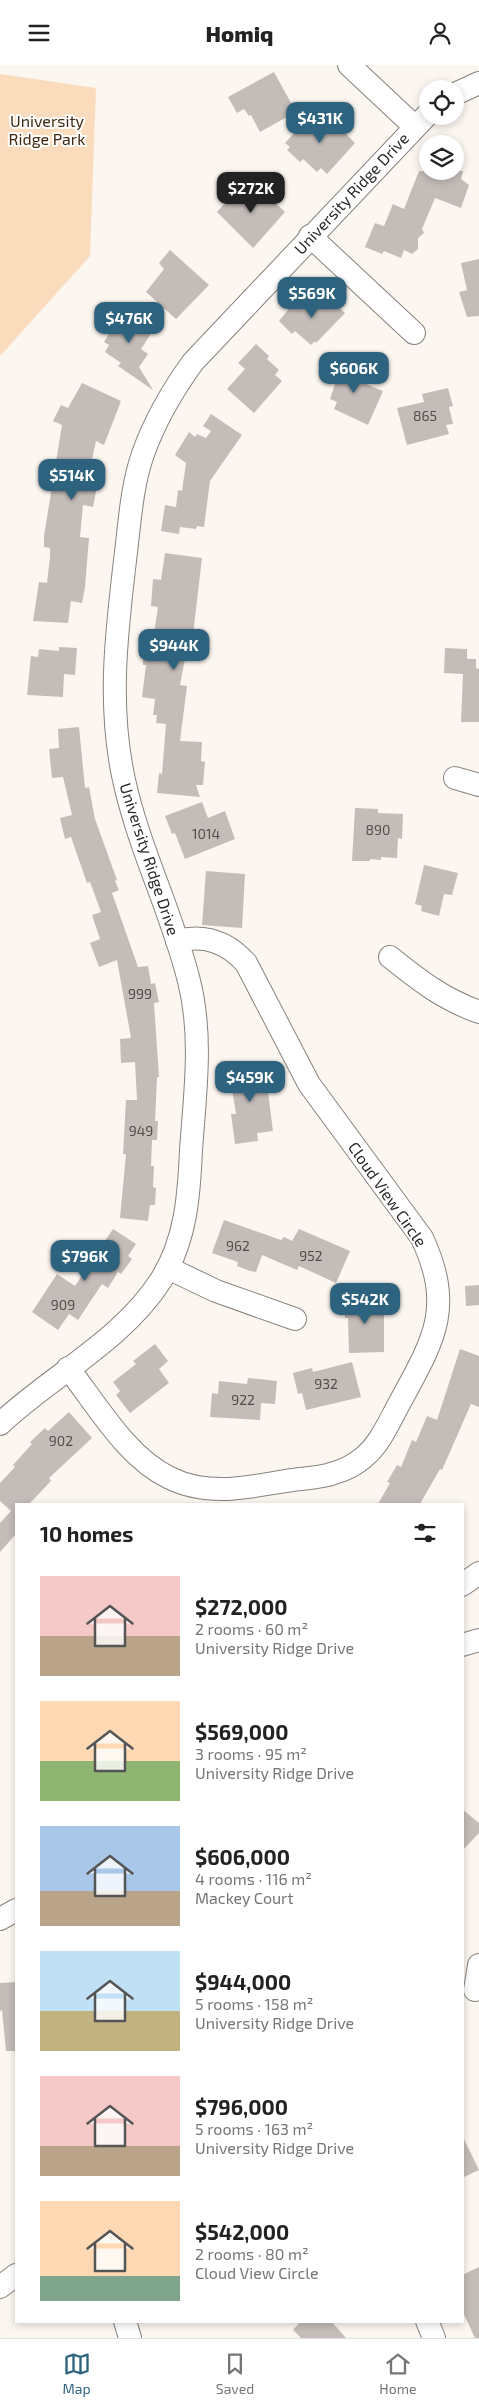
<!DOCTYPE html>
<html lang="en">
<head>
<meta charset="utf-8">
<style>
  body { margin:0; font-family:"Exo 2",sans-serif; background:#f6f6f6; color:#222; height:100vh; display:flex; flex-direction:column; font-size:19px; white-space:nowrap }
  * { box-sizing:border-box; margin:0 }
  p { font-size:16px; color:#767676 }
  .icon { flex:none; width:28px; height:28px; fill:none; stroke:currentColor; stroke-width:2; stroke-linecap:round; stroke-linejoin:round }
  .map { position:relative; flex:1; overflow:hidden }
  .side { position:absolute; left:15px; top:1438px; width:449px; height:820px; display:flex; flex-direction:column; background:#fff; border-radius:0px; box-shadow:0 2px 8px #0003 }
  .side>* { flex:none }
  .tools { position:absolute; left:419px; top:15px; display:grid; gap:10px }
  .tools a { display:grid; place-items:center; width:45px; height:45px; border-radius:50%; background:#fff; box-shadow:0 2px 8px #0003; font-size:25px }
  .price { position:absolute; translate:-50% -42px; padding:0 11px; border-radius:10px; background:#2d637e; color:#fff; font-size:16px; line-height:32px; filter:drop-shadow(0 1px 2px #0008) }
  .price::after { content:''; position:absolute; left:50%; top:30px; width:15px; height:11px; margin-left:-8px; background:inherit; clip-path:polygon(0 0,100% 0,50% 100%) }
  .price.current { background:#222; color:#fff }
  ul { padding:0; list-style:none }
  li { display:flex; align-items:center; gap:15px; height:125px; padding:0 25px }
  li span { display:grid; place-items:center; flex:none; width:140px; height:100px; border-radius:0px; color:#555 }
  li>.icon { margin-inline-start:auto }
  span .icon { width:60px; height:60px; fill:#fffc; stroke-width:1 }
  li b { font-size:21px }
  h2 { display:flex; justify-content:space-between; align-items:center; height:60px; padding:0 25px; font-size:21px }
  header { display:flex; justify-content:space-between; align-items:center; height:65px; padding:0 25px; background:#fff; font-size:22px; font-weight:800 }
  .menu { display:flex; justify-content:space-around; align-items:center; height:70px; border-top:1px solid #e0e0e0; background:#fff; font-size:14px; color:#767676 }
  .menu a { display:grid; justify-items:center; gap:2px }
  .menu .current { color:#2d637e }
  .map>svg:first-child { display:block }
  .green { fill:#fadcbd }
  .building { fill:#c4bcb8 }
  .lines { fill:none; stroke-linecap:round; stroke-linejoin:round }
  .minor-casing { stroke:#88827d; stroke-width:24 }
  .minor { stroke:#fff; stroke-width:22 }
  .labels { text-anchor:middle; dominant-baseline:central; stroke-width:4; stroke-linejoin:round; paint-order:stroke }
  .number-label { font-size:14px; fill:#514e4a }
  .park-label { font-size:16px; fill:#3f280d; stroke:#fff }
  .street-label { font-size:16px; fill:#2b2926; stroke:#fff }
</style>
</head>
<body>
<header><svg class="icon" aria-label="menu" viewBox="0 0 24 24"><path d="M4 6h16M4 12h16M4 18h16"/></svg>Homiq<svg class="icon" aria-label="person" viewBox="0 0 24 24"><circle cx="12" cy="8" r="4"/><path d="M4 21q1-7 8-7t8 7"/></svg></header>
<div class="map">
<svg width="479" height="2273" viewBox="0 0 479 2273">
  <rect width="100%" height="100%" fill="#fcf6f0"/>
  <polygon class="green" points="0,9 96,23 90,191 0,291"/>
  <g class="building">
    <polygon points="274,7 296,47 260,67 251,50 249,51 244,44 237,48 228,32"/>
    <polygon points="323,45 355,78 327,109 321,103 317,107 303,94 300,97 287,85 290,82 285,78 302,60 305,65"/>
    <polygon points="419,106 463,106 461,114 469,120 461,143 435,133 422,164 424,168 418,173 418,184 412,189 404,185 401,193 384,186 382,189 365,182 375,158 384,161 393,139 404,144"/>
    <polygon points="242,119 250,126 257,120 285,147 253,183 217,147"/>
    <polygon points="170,185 209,220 176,254 146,227 164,204 159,198"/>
    <polygon points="479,194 479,251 467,252 459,227 467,225 461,198"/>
    <polygon points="325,229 345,248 316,278 315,276 311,280 295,266 292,269 279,256 296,235 306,244 317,232 319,235"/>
    <polygon points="124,244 154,264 141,284 148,289 139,302 153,325 118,301 121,298 105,287 109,280 104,277"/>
    <polygon points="256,279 269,291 267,294 279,305 275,310 282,316 254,348 227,324 245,304 238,298"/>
    <polygon points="340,297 366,307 361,317 383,326 368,360 334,344 337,337 330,334 336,316 333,315"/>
    <polygon points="82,318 121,336 104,380 96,376 88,414 98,416 93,442 83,440 80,472 89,473 85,522 82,538 71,536 68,558 33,556 39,517 47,518 50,492 50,483 44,482 44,471 62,360 53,356 61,340 68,343"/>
    <polygon points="448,323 453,341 449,342 453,359 446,360 449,369 407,380 397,343 424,337 422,329"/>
    <polygon points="211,349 242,370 210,416 204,462 197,461 196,464 180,462 179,469 161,466 165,440 176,442 178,425 182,426 186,398 175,390 189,367 195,372 197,369 206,373 211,366 203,361"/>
    <polygon points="165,488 202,493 192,578 188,595 185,594 180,620 187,621 180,676 202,677 201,696 205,697 203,720 196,720 200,732 157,728 159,708 162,709 166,659 156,658 157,650 153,650 155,634 142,632 146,600 143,600 143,592 145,573 153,575 158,542 151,541 153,514 161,515"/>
    <polygon points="59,582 77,583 75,610 64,609 63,632 27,630 31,591 38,592 39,584 59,586"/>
    <polygon points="445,583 467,584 467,594 476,594 476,603 479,604 479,657 461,657 463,609 444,608"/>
    <polygon points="79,662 85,723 89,722 95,754 117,815 115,816 119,825 112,828 138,902 148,901 151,919 155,918 159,937 154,938 159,1012 157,1012 155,1056 158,1056 157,1075 152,1075 151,1101 154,1101 153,1122 156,1123 155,1140 150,1140 148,1156 120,1153 126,1089 123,1089 126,1035 137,1035 135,997 121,998 120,974 131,973 117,895 99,902 90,878 100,874 92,850 101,847 90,817 87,818 71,772 65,774 60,753 72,750 63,712 52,713 49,684 59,683 58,664"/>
    <polygon points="202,737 208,753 225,746 235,774 185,794 175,768 172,769 165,751"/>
    <polygon points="355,743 378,744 378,748 403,749 402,774 398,773 397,793 381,792 381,795 370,794 370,796 352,796"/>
    <polygon points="424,800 458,808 452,830 444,829 439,851 421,846 422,841 415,839"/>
    <polygon points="206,806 245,809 242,863 202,860"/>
    <polygon points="264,996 273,1066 257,1068 258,1076 235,1079 231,1049 236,1049 229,1005 242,1004 241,999"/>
    <polygon points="224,1155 281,1175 284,1172 292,1176 299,1164 350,1186 336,1218 299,1201 297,1205 262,1190 256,1207 250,1206 237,1201 238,1197 212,1188"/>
    <polygon points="113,1164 136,1179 128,1191 132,1194 121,1209 118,1207 108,1223 102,1219 78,1255 69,1249 58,1265 32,1247 57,1209 75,1221"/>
    <polygon points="479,1220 479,1240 466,1241 465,1221"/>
    <polygon points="344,1233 374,1233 374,1237 384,1237 384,1287 349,1288 348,1253 345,1253"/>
    <polygon points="155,1279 168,1296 159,1304 169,1318 130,1348 116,1330 120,1326 113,1317 136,1299 133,1296"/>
    <polygon points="460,1284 479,1291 479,1342 471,1339 442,1405 440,1404 420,1439 378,1439 390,1418 387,1417 397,1400 401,1402 412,1375 416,1377 427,1351 437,1355"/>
    <polygon points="352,1297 361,1332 306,1345 302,1328 298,1329 293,1308 312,1303 313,1307"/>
    <polygon points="248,1313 277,1316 275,1339 261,1338 260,1355 210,1352 212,1328 218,1329 219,1316 247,1319"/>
    <polygon points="69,1347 92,1373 49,1413 51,1416 29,1439 16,1439 16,1469 0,1487 0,1458 11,1446 0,1436 0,1418 15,1402 13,1400 32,1379 30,1377 45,1363 48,1366"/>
    <polygon points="462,1744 479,1758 479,1768 462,1786"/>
    <polygon points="16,1917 16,1986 6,1986 2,1945 0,1946 0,1918"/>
    <polygon points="462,2070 479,2105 462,2113"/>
    <polygon points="479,2202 479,2273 475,2273 462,2245 462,2210"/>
    <polygon points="301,2256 331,2256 346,2273 301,2273 293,2265"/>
  </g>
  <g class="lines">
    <g class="minor-casing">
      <g id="minor">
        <polyline points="349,0 414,61"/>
        <polyline points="455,29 479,18"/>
        <polyline points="310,171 414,268"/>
        <polyline points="455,713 479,720"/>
        <path d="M390 892C420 916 443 934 479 947"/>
        <polyline points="168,1203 216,1226 295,1254"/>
        <path d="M68 1303C97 1340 127 1393 170 1413 186 1421 205 1424 222 1424 245 1424 270 1418 293 1415 306 1413 321 1413 334 1408 345 1405 355 1400 364 1392 380 1379 389 1357 399 1339 433 1276 455 1244 422 1173L309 1019 246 898C227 877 205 869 177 876"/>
        <path d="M0 1359C52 1310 122 1276 161 1215 186 1175 189 1131 191 1085 195 1029 203 971 189 916 172 847 139 784 124 715 107 638 117 564 126 487 130 454 132 420 143 389 155 355 172 326 193 297L428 49"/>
        <polyline points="462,1520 479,1508"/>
        <polyline points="462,1580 479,1575"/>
        <polyline points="0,1854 16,1845"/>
        <polyline points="475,1925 479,1900"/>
        <polyline points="0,2222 16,2210"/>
        <polyline points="125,2256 130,2273"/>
        <polyline points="427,2256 434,2273"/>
      </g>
    </g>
    <use href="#minor" class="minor"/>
  </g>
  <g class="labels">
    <g class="number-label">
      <text x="425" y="350">865</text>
      <text x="378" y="764">890</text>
      <text x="206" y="768">1014</text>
      <text x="140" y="928">999</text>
      <text x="141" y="1065">949</text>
      <text x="238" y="1180">962</text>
      <text x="311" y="1190">952</text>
      <text x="63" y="1239">909</text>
      <text x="326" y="1318">932</text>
      <text x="243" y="1334">922</text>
      <text x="61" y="1375">902</text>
    </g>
    <g class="park-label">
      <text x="47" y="55">University<tspan x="47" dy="18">Ridge Park</tspan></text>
    </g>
    <g class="street-label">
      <text transform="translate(351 128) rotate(-47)">University Ridge Drive</text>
      <text transform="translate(150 794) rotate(72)">University Ridge Drive</text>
      <text transform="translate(388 1129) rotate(55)">Cloud View Circle</text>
    </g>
  </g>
</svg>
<div class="tools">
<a><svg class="icon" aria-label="locate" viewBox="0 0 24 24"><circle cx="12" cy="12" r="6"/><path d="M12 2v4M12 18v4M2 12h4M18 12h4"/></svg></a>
<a><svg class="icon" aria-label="layers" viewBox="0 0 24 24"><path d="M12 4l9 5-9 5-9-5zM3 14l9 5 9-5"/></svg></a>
</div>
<b class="price" style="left:320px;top:79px">$431K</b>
<b class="price current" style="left:251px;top:149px">$272K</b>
<b class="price" style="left:312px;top:254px">$569K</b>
<b class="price" style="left:129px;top:279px">$476K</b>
<b class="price" style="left:354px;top:329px">$606K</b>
<b class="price" style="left:72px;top:436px">$514K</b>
<b class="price" style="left:174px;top:606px">$944K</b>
<b class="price" style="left:250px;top:1038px">$459K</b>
<b class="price" style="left:85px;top:1217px">$796K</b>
<b class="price" style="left:365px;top:1260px">$542K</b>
<section class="side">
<h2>10 homes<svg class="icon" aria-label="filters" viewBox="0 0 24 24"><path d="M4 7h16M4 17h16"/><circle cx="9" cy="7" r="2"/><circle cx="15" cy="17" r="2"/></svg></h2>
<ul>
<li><span style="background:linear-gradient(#f6c9c9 60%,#b9a48a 0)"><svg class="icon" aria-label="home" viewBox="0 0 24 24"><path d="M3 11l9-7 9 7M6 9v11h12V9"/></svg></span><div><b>$272,000</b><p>2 rooms · 60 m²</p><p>University Ridge Drive</p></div></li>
<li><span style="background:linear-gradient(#ffd9b3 60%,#8fb573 0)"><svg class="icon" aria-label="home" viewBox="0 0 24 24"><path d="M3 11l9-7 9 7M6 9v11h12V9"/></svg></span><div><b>$569,000</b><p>3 rooms · 95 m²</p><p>University Ridge Drive</p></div></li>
<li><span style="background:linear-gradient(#a9c7e8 65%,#b9a48a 0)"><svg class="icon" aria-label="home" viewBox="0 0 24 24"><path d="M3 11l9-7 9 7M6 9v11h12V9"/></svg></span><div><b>$606,000</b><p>4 rooms · 116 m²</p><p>Mackey Court</p></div></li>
<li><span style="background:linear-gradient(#bfe0f5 60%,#c2b280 0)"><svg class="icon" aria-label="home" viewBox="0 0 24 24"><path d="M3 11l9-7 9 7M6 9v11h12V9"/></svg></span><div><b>$944,000</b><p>5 rooms · 158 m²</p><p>University Ridge Drive</p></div></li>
<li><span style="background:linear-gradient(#f6c9c9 70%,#b9a48a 0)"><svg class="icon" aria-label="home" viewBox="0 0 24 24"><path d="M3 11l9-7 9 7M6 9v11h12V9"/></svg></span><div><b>$796,000</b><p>5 rooms · 163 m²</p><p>University Ridge Drive</p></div></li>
<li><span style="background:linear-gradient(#ffd9b3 75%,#7fa58c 0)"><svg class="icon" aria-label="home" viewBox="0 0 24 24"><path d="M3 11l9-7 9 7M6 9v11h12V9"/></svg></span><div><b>$542,000</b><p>2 rooms · 80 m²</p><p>Cloud View Circle</p></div></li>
</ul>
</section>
</div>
<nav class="menu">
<a class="current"><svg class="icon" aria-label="map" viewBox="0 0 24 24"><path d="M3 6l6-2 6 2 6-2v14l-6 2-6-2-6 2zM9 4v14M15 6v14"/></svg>Map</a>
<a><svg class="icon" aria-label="saved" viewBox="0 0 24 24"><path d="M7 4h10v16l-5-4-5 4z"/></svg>Saved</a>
<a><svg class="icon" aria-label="home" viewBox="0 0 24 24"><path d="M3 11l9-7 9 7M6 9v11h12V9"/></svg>Home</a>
</nav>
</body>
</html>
